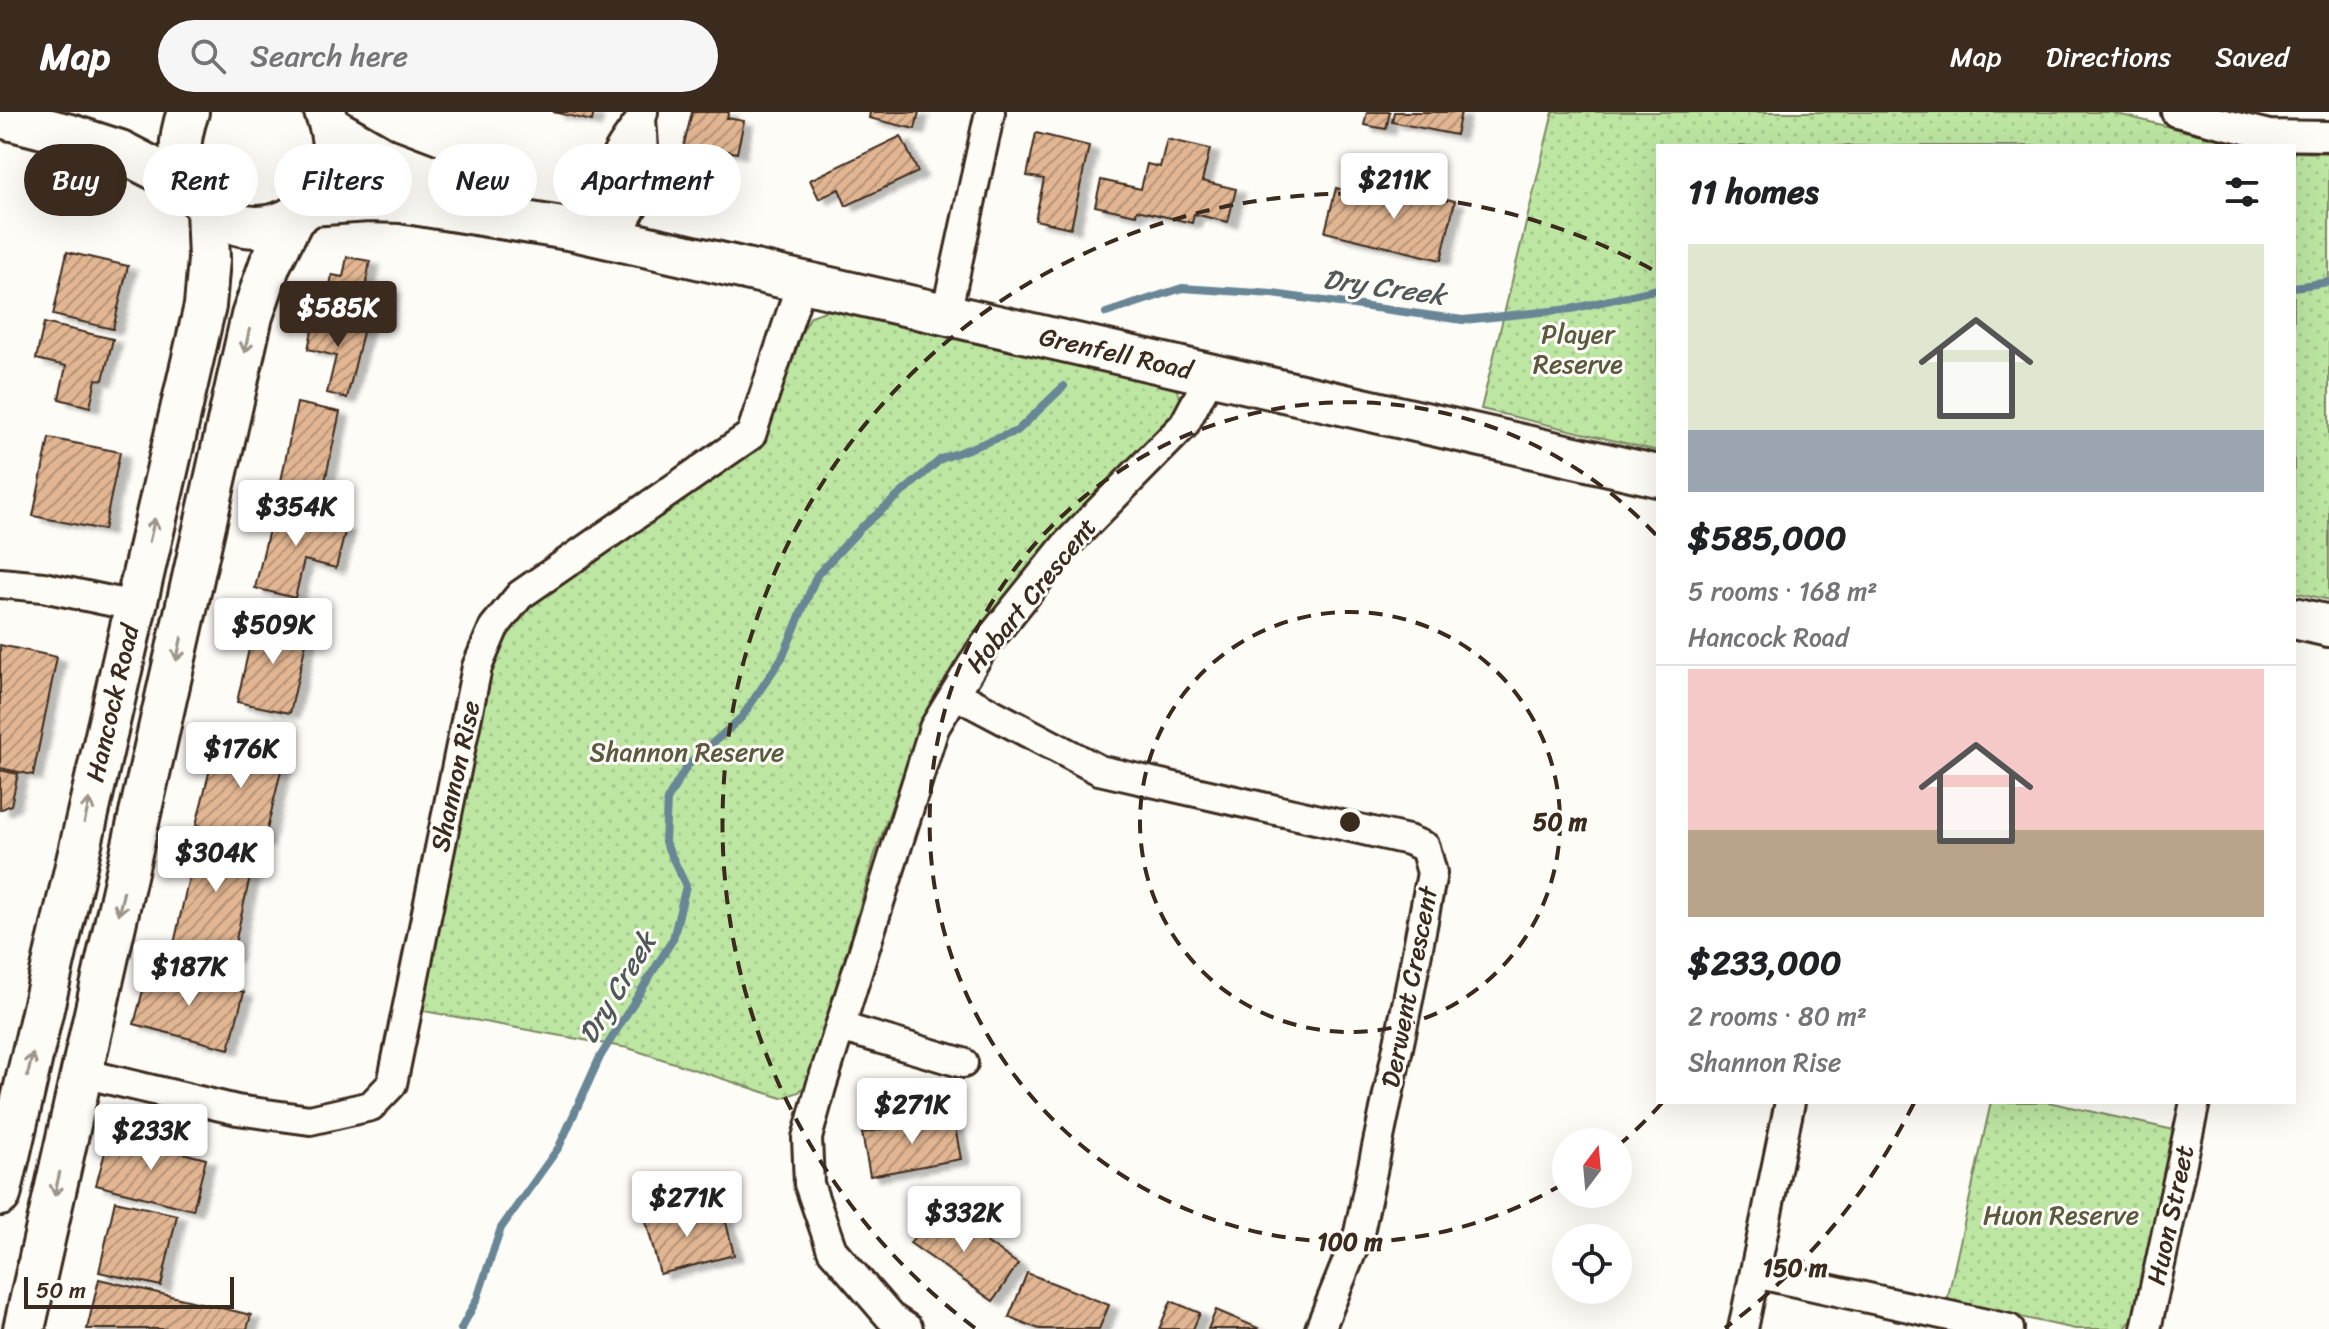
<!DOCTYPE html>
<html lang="en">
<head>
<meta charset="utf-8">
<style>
  body { margin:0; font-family:Sriracha,sans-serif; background:#f6f6f6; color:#202124; height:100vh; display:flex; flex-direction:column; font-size:30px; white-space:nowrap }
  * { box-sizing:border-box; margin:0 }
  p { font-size:26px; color:#757577 }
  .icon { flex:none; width:44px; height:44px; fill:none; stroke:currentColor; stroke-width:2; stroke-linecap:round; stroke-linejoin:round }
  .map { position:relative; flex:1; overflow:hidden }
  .details { position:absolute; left:1656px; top:32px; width:640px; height:960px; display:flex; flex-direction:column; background:#fff; border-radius:0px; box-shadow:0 8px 32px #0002 }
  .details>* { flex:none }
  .banner { position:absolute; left:24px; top:32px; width:760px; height:72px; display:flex; gap:16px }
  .needle { width:52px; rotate:16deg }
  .buttons { position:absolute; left:1552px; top:1016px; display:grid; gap:16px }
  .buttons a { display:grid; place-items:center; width:80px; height:80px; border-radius:50%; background:#fff; box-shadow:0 8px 32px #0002; font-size:40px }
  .scale { position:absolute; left:24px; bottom:20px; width:210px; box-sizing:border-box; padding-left:8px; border:4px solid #3b2a1e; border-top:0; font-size:22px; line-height:28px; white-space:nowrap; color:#3b2a1e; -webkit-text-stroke:6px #fdfcf7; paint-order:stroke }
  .price { position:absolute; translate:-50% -68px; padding:0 18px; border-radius:8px; background:#fff; color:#222; font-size:26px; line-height:52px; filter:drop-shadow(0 2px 4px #0008) }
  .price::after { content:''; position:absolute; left:50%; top:48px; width:24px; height:18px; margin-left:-12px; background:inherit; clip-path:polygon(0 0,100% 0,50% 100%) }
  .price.selected { background:#3b2a1e; color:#fff }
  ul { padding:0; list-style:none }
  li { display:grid; align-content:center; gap:16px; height:424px; padding:0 32px }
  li+li { border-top:2px solid #e0e0e0 }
  li span { display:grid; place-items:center; height:248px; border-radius:0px; color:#555 }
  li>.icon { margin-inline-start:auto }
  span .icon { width:144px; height:144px; fill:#fffc; stroke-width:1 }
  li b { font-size:34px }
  h2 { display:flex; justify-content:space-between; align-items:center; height:96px; padding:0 32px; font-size:34px }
  .pill { padding:0 28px; border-radius:36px; background:#fff; box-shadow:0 8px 32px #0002; font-size:28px; line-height:72px }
  .pill.selected { background:#3b2a1e; color:#fff }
  header { display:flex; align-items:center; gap:48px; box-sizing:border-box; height:112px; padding:0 40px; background:#3b2a1e; color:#fff }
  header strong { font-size:38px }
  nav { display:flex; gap:44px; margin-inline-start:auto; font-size:28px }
  .search { width:560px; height:72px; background:#f6f6f6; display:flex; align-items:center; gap:20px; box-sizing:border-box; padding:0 28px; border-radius:44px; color:#757577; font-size:30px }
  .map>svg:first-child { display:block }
  .park { fill:url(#park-dots); stroke:#7c8860; stroke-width:2 }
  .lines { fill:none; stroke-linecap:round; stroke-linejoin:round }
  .stream { stroke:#678695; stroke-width:8 }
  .building { fill:url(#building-hatch); stroke:#3b2a1e; stroke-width:2; filter:url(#shadow) }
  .minor-casing { stroke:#3b2a1e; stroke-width:34 }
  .secondary-casing { stroke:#3b2a1e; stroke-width:46 }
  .minor { stroke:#fdfcf7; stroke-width:28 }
  .secondary { stroke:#fdfcf7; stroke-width:40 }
  .oneway { stroke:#9c938a }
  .ring { fill:none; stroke:#3b2a1e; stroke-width:4; stroke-dasharray:14 10 }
  .labels { text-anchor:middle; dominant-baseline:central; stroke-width:6; stroke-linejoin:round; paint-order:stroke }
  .park-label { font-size:26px; fill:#5c593f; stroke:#fdfcf7 }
  .street-label { font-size:26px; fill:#3b2a1e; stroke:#fdfcf7 }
  .water-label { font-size:28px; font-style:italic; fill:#515859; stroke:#fdfcf7 }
  .centre { fill:#3b2a1e; stroke:#fdfcf7; stroke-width:4 }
  .ring-label { font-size:24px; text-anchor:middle; font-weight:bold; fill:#3b2a1e; stroke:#fdfcf7; stroke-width:6; stroke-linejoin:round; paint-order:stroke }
</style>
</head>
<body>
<header>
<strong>Map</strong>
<div class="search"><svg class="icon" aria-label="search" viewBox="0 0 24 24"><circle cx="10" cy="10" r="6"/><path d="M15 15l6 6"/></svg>Search here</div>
<nav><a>Map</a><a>Directions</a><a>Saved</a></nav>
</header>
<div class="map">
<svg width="2329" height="1217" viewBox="0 0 2329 1217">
  <defs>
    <pattern id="park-dots" width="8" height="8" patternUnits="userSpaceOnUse" patternTransform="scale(2)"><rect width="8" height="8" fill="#bde6a2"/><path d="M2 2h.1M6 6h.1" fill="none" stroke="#a3c58b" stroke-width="1.8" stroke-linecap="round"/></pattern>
    <pattern id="building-hatch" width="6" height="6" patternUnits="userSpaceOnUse" patternTransform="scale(2)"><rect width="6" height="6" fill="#e2b692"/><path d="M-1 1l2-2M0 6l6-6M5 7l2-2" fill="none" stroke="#b89477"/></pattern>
    <filter id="shadow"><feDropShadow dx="9" dy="5" stdDeviation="2" flood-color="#0004"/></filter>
  </defs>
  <rect width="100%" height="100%" fill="#fdfcf7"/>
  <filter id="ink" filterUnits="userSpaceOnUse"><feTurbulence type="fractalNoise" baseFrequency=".0125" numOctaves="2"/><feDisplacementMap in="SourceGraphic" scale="16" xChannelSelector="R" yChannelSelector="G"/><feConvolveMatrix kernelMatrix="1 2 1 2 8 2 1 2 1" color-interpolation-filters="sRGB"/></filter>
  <g filter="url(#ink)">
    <g class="park">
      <polygon points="1553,0 2110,0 2245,34 1658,34 1658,339 1481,297"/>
      <polygon points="2294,40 2329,41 2329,488 2294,480"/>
      <path d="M841 198 1168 271C1180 279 1182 285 1181 299L921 611 874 745 810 968 799 980 782 986 628 936 418 898 488 558 504 521 529 490 762 332 802 220 811 204 825 199Z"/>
      <polygon points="1991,990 2048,990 2174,1018 2133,1205 2125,1217 2075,1217 1947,1189"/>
    </g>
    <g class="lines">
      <g class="stream">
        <polyline points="2294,175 2329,170"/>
        <polyline points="1106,201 1182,176 1273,182 1463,208 1571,197 1658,177"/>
        <polyline points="461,1217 477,1187 501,1116 559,1035 600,945 673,827 686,774 665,730 667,688 687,654 742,605 783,544 817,463 861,416 941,347 1017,319 1064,274"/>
      </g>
    </g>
    <g class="building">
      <polygon points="553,0 594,0 592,9"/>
      <polygon points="692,0 729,0 727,6 744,9 737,41 719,37 717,48 682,41"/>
      <polygon points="870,0 919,0 915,17 869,6"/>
      <polygon points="1367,0 1390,0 1386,17 1364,13"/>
      <polygon points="1394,0 1461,0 1456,23 1392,10"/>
      <polygon points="1036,21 1089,34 1071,116 1035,108 1044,67 1027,64"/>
      <polygon points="901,24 918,60 846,94 839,77 819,87 810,68"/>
      <polygon points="1167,27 1210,37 1202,69 1236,77 1228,110 1194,102 1192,111 1137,98 1136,103 1095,94 1101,68 1141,77 1147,52 1160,55"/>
      <polygon points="1398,75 1455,89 1441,148 1325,120 1336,76 1394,90"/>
      <polygon points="67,140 128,154 113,217 53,203"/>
      <polygon points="347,145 370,149 366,172 390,177 384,212 325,201 332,163 343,165"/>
      <polygon points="316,201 365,212 347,286 327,281 336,244 308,237"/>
      <polygon points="44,211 113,227 103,268 96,267 90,295 59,287 66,254 36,247"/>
      <polygon points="297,291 340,300 323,378 281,369"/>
      <polygon points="49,326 120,340 104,418 33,404"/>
      <polygon points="276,388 315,398 312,408 346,416 336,456 304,448 295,486 255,476"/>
      <polygon points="256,506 309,518 290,601 237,590"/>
      <polygon points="0,533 57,545 33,663 0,656"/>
      <polygon points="218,625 285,642 264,730 196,713"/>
      <polygon points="0,658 18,662 11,693 0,698"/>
      <polygon points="199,720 257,733 232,845 174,832"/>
      <polygon points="149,856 244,880 229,937 134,912"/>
      <polygon points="953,1004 961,1047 870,1064 862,1021"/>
      <polygon points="110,1022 206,1047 193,1098 96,1073"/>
      <polygon points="115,1089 177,1103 161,1174 99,1160"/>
      <polygon points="698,1092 703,1111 725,1106 734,1143 660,1162 645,1105"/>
      <polygon points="936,1095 1018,1152 993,1189 910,1131"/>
      <polygon points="1027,1161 1109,1193 1099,1217 1039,1217 1009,1205"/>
      <polygon points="99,1167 251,1203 247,1217 87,1217"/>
      <polygon points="1171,1189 1200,1201 1193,1217 1159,1217"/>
      <polygon points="1216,1198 1258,1216 1257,1217 1208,1217"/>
    </g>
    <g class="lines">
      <g class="minor-casing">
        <g id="minor">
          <polyline points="2176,0 2269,23 2329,24"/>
          <path d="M614 127C611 101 604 69 616 45 622 32 633 19 641 7L643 0"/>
          <path d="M614 127C646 74 646 69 641 7"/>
          <polyline points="946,202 990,0"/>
          <polyline points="0,471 43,475 134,494"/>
          <polyline points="955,582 1099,658 1408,728 1425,735 1432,761 1408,888 1359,1121 1320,1217"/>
          <polyline points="840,915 963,951"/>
          <polyline points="82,961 237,998 310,1008 371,994 392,972 477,555 494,515 520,483 751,323 802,169"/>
          <polyline points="1755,1161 2009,1217"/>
          <polyline points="908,1217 890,1205 832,1138 809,1072 807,1026 821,975 934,616 982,537 1066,433 1184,313 1211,262"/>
          <polyline points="1743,1217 1790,990"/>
          <polyline points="2146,1217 2195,990"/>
        </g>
      </g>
      <g class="secondary-casing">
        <g id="secondary">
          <path d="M188 0C177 31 176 60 198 86 258 156 362 88 325 0"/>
          <polyline points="0,5 70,23 120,39 188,74"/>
          <polyline points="332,16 384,46 500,90"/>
          <polyline points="310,93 368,89 401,90 574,118 1658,364"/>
          <polyline points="2294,506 2329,514"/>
          <polyline points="0,1083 205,194 209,147 207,96"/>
          <polyline points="24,1217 252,204 270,152 294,105"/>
        </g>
      </g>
      <use href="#minor" class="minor"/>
      <use href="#secondary" class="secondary"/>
    </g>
    <defs><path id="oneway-shaft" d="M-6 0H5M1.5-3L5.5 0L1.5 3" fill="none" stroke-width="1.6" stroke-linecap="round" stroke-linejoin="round" transform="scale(2)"/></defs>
    <g class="oneway">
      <use href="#oneway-shaft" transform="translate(247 229) rotate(102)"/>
      <use href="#oneway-shaft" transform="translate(152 418) rotate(-77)"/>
      <use href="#oneway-shaft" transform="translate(179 537) rotate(102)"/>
      <use href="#oneway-shaft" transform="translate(87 699) rotate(-77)"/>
      <use href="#oneway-shaft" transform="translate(121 791) rotate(103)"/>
      <use href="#oneway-shaft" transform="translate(30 953) rotate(-77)"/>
      <use href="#oneway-shaft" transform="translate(57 1072) rotate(103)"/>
    </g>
  </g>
  <g class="ring">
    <circle cx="1350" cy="710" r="210"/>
    <path d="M1662 991A420 420 0 0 1 1620 1032M1563 1072A420 420 0 1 1 1657 424"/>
    <path d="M1914 991A630 630 0 0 1 1725 1216M975 1216A630 630 0 0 1 1655 159"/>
  </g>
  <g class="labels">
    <g class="park-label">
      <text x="1578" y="222">Player<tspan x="1578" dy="30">Reserve</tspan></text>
      <text x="687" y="640">Shannon Reserve</text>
      <text x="2061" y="1103">Huon Reserve</text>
    </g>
    <g class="street-label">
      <text transform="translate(1116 241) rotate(13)">Grenfell Road</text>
      <text transform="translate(1031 483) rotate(-51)">Hobart Crescent</text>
      <text transform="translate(112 591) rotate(-77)">Hancock Road</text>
      <text transform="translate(455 664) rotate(-78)">Shannon Rise</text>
      <text transform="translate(1409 875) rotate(-79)">Derwent Crescent</text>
      <text transform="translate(2170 1103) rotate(-78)">Huon Street</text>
    </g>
    <g class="water-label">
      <text transform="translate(1384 175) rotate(8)">Dry Creek</text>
      <text transform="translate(617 876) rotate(-59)">Dry Creek</text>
    </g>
  </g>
  <circle cx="1350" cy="710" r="12" class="centre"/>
  <g class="ring-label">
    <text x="1560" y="718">50 m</text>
    <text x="1350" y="1138">100 m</text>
    <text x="1795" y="1164">150 m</text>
  </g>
</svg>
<div class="buttons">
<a><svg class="needle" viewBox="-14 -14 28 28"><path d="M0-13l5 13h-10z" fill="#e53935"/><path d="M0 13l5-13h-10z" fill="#757577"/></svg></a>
<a><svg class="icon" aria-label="locate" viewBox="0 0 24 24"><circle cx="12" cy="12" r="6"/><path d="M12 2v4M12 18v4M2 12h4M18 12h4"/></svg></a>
</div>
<div class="scale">50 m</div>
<b class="price" style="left:1394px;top:109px">$211K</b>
<b class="price selected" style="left:338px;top:237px">$585K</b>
<b class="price" style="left:296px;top:436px">$354K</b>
<b class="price" style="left:273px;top:554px">$509K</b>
<b class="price" style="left:241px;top:678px">$176K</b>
<b class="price" style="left:216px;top:782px">$304K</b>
<b class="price" style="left:189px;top:896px">$187K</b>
<b class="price" style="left:912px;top:1034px">$271K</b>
<b class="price" style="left:151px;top:1060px">$233K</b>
<b class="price" style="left:687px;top:1127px">$271K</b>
<b class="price" style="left:964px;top:1142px">$332K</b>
<div class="banner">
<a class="pill selected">Buy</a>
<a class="pill">Rent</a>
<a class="pill">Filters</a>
<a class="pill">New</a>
<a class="pill">Apartment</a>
</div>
<section class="details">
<h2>11 homes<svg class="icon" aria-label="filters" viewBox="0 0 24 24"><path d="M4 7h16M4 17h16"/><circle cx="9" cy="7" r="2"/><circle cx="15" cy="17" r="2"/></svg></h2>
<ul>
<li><span style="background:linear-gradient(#dfe7d0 75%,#9aa5b1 0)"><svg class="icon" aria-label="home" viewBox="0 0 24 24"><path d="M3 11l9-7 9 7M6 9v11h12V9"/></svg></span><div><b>$585,000</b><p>5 rooms · 168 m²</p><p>Hancock Road</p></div></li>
<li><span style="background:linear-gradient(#f6c9c9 65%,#b9a48a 0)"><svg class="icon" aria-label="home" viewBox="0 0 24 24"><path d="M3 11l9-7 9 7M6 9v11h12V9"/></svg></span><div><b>$233,000</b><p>2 rooms · 80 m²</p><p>Shannon Rise</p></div></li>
</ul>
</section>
</div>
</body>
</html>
